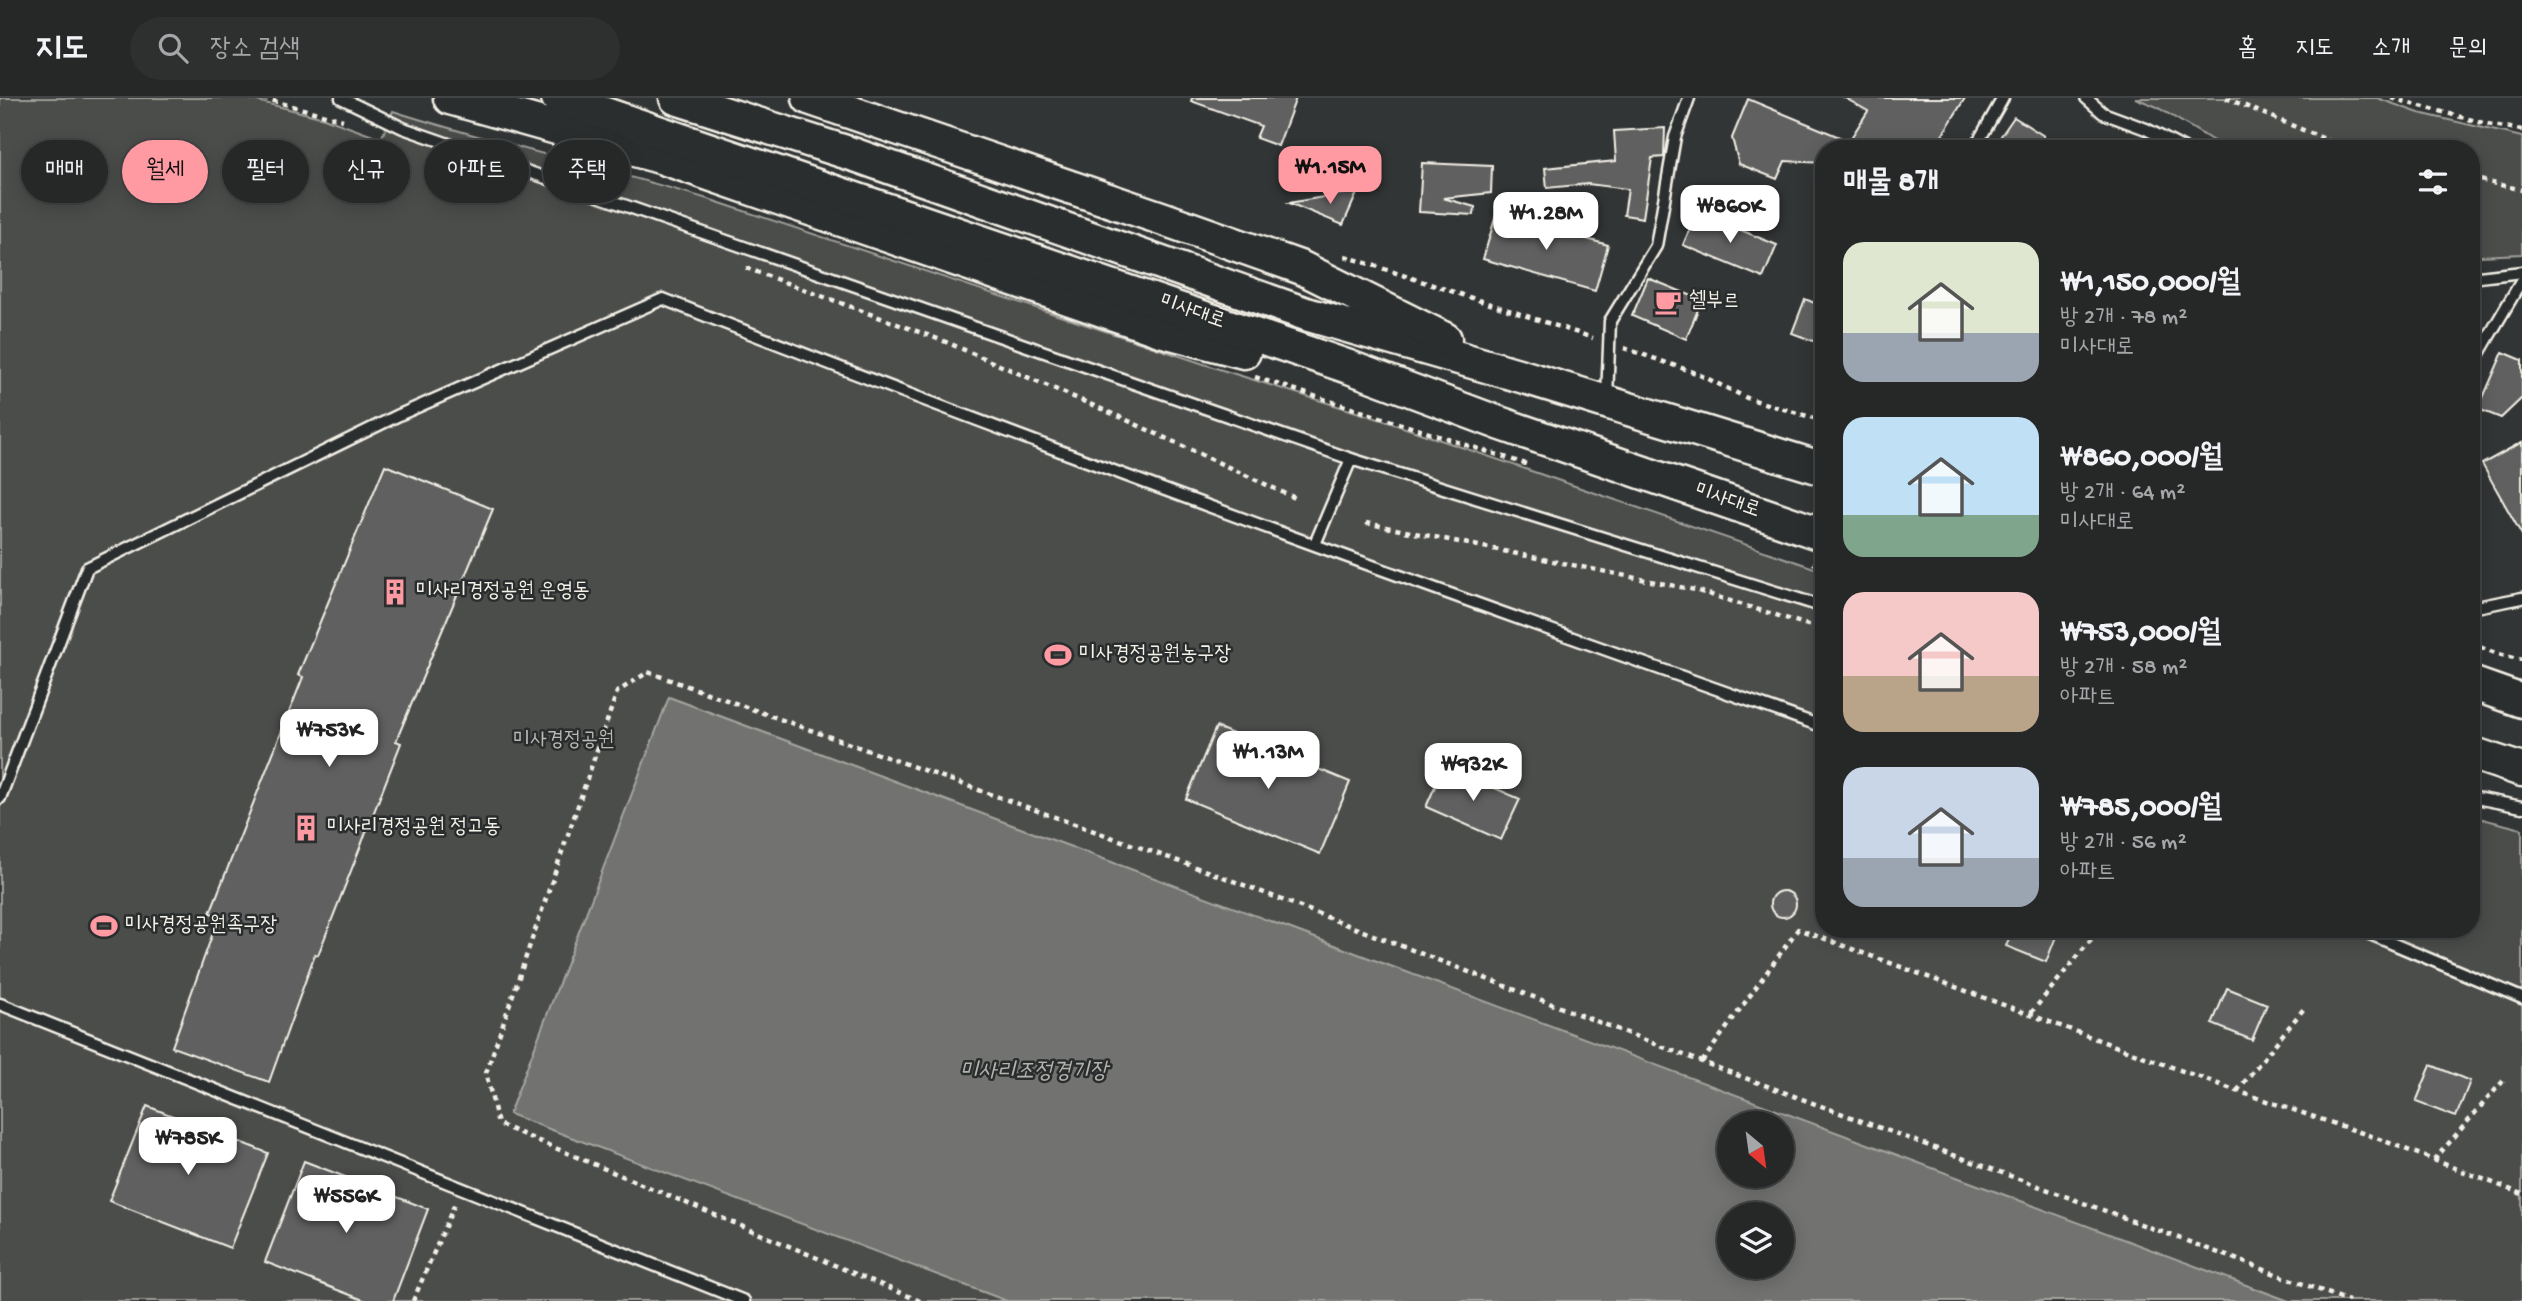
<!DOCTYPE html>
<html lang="ko">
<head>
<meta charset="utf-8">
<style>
  body { margin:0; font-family:"Gochi Hand","Poor Story",sans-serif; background:#2e3030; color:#f1f3f6; height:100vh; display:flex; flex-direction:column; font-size:26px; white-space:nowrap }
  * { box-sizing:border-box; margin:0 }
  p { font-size:23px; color:#a4a6a8 }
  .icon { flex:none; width:38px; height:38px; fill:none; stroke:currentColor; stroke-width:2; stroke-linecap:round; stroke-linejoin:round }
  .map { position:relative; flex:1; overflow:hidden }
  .panel { position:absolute; left:1815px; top:42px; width:665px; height:798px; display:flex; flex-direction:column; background:#262828; border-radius:28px; box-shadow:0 4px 18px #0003,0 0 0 2px #424445 }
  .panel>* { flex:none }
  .banner { position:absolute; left:21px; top:42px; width:665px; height:63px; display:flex; gap:14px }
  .needle { width:46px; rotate:151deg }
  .tools { position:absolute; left:1717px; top:1013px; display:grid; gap:14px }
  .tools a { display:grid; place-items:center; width:77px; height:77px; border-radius:50%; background:#262828; box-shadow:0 4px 18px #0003,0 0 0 2px #424445; font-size:35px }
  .price { position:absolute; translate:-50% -60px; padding:0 16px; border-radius:14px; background:#fff; color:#222; font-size:23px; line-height:46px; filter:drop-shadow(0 2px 4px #0008) }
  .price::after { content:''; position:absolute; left:50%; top:42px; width:21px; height:16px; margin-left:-10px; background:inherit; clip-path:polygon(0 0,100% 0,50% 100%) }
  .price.current { background:#ff9aa2; color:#111 }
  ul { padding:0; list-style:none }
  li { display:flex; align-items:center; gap:21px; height:175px; padding:0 28px }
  li span { display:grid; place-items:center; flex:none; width:196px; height:140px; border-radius:21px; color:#555 }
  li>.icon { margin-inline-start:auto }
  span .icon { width:84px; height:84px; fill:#fffc; stroke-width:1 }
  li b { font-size:30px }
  h2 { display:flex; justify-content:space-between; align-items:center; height:84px; padding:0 28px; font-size:30px }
  .tag { padding:0 24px; border-radius:32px; background:#262828; box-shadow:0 4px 18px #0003,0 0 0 2px #424445; font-size:24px; line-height:63px }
  .tag.current { background:#ff9aa2; color:#111 }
  header { display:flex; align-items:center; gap:42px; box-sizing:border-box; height:98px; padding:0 35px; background:#262828; border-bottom:2px solid #424445 }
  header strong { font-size:33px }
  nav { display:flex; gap:38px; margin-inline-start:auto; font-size:24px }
  .search { width:490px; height:63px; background:#2e3030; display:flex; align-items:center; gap:18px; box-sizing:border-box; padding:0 24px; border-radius:38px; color:#a4a6a8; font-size:26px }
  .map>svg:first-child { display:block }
  .green { fill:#4b4d4c; stroke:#a09f9a; stroke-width:2; fill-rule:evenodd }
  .water { fill:#727370; stroke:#a6a5a0; stroke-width:2; fill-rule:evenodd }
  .building { fill:#5f605f; stroke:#f4f1e8; stroke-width:2 }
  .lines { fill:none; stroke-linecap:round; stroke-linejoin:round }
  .lane-casing { stroke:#f4f1e8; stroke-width:15 }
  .primary-casing { stroke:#f4f1e8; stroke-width:37 }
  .path { stroke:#f4f1e8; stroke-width:4.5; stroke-dasharray:5 5; stroke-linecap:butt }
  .lane { stroke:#2a2d2e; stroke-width:10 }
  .primary { stroke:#2a2d2e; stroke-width:32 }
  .labels { text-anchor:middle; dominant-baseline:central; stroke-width:5; stroke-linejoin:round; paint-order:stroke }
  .poi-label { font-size:21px; fill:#f4f1e8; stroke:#2a2d2e; text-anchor:start }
  .street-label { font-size:21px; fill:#f4f1e8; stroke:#2a2d2e }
  .park-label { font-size:21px; fill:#b9b8b1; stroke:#2a2d2e }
  .water-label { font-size:23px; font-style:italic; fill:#b3b2ac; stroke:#2a2d2e }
</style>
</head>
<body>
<header>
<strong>지도</strong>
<div class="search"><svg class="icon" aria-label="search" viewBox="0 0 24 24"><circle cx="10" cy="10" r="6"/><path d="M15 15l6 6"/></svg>장소 검색</div>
<nav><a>홈</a><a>지도</a><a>소개</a><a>문의</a></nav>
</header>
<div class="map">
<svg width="2522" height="1203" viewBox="0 0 2522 1203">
  <rect width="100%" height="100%" fill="#323535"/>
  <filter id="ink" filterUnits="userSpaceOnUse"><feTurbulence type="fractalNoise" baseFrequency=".0143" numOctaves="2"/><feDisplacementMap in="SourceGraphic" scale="14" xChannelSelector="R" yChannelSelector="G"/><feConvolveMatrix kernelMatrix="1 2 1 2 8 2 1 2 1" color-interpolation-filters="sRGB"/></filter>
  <g filter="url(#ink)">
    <g class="green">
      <path d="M0 0H245L324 20 381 41 393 13C498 47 606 70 711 102L1219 271 1382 322 1823 473 1824 831H2471V718L2522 731V1203H0ZM1729 1026H1782V1078H1729ZM1729 1116H1782V1169H1729Z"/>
      <polygon points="2135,0 2377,0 2419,15 2522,39 2522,156 2479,158 2471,156 2471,51 2227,51 2155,8"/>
    </g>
    <path class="water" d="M669 599 2289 1203H1007L509 1016ZM1729 1026H1782V1078H1729ZM1729 1116H1782V1169H1729Z"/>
    <g class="building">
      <polygon points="1192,0 1296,0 1278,48 1256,40 1261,28 1191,3"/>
      <polygon points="1845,0 1965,0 1934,51 1824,51 1824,65 1785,63 1777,81 1739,66 1732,40 1748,1 1849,43 1868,13"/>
      <polygon points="2014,19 2044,38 2036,51 1992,51"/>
      <polygon points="1665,30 1664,59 1652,60 1643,120 1624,117 1628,91 1588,86 1547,90 1545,70 1616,63 1614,33"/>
      <polygon points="1422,65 1492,68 1491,95 1443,100 1475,109 1474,117 1419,114"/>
      <polygon points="1358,93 1343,127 1289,105"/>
      <polygon points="1697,114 1777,147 1763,180 1683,147"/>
      <polygon points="1496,117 1504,117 1608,147 1595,193 1483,161"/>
      <polygon points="1648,180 1702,202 1686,241 1632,218"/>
      <polygon points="1805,201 1824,209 1824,247 1792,235"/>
      <polygon points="2503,254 2522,262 2522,300 2501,320 2478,311"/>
      <polygon points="2522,344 2522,437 2482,366"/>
      <polygon points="385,367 493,411 396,643 401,645 318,857 315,856 269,984 172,949 219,818 210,815 303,579 298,577"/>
      <polygon points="1216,629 1350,684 1320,756 1186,701"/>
      <polygon points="1444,668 1520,701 1501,742 1426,709"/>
      <circle cx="1783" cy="806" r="13"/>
      <polygon points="2013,831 2059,831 2046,864 2006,848"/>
      <polygon points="2227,890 2267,906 2252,942 2212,926"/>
      <polygon points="2431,967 2470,983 2456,1019 2416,1004"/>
      <polygon points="147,1008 268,1055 230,1150 109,1103"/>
      <polygon points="304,1063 428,1111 393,1203 366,1203 265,1164"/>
    </g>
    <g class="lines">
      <g class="lane-casing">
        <g id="lane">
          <polyline points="341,0 403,30 1351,361 1824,509"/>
          <polyline points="2086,0 2103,15 2146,31 2184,51"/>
          <polyline points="1974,51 2003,0"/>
          <polyline points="2471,175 2479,179 2522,174"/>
          <polyline points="2471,269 2522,182"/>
          <polyline points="1607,301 1610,223 1656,148 1675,39 1689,0"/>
          <polyline points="1315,446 1351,361"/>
          <polyline points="2471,510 2522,500"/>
          <polyline points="2471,699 2522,709"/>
          <path d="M0 700 87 470 399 317 663 201C1047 352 1435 492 1824 629"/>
          <polyline points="2358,831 2522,900"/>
          <polyline points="0,906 744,1203"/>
        </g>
      </g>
      <g class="primary-casing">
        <g id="primary">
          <polyline points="450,0 660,59 1160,232 1244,254"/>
          <polyline points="558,0 1349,269 1499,325 1824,437"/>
          <polyline points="676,0 855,57 1306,216 1518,277 1824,371"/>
          <polyline points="809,0 1161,120 1302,170 1445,241"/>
          <polyline points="2471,585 2522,603"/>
          <polyline points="2471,655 2522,672"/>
        </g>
      </g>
      <g class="path">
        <polyline points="263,0 343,22"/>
        <polyline points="2226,0 2349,51"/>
        <polyline points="2391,0 2487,26 2522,32"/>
        <polyline points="2471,80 2522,92"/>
        <polyline points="1345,158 1593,240"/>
        <polyline points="746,170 946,244 1120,319 1295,400"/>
        <polyline points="1624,250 1696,275 1747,300 1824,323"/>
        <polyline points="1255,279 1526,366"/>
        <polyline points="1366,425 1695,492 1824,532"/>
        <polyline points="1813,465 1824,469"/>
        <polyline points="2471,546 2498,556 2522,562"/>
        <polyline points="2031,915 2100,831"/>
        <polyline points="1702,964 1798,831 2237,993 2374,1039 2522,1096"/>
        <polyline points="2237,993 2306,908"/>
        <polyline points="2434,1062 2504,982"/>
        <polyline points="413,1203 456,1103"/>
        <polyline points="920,1203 498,1026 486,975 617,594 648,574 1223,779 1702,964 2349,1203"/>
      </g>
      <use href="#lane" class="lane"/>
      <use href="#primary" class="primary"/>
    </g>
  </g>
  <defs>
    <g id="cafe-bare" transform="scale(2.1)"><path d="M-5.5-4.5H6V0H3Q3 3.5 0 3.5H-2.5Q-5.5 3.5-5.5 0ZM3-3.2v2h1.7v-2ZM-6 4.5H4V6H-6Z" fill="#ff9aa2" stroke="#2a2d2e" stroke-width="2.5" paint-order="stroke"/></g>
    <g id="building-bare" transform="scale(2.1)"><path d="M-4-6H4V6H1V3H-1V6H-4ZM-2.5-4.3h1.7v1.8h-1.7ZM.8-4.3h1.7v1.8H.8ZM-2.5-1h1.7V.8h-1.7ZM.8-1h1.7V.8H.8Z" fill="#ff9aa2" stroke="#2a2d2e" stroke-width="2.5" paint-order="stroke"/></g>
    <g id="stadium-bare" transform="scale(2.1)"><path d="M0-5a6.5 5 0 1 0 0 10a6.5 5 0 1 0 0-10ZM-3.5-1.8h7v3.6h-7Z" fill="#ff9aa2" stroke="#2a2d2e" stroke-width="2.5" paint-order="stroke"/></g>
  </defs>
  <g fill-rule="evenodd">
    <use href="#cafe-bare" x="1668" y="204"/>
    <use href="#building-bare" x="395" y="494"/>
    <use href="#stadium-bare" x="1058" y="557"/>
    <use href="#building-bare" x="306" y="730"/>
    <use href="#stadium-bare" x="104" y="828"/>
  </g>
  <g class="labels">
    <g class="poi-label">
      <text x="1689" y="204">쉘부르</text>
      <text x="416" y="494">미사리경정공원 운영동</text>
      <text x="1079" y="557">미사경정공원농구장</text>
      <text x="327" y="730">미사리경정공원 정고동</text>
      <text x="125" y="828">미사경정공원족구장</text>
    </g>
    <g class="street-label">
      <text transform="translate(1192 215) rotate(19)">미사대로</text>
      <text transform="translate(1727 404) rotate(19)">미사대로</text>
    </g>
    <g class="park-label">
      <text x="564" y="643">미사경정공원</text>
    </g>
    <g class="water-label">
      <text x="1034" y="974">미사리조정경기장</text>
    </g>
  </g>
</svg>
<div class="tools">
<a><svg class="needle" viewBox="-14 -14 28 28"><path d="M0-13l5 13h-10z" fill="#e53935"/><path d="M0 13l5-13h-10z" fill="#a4a6a8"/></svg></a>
<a><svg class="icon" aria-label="layers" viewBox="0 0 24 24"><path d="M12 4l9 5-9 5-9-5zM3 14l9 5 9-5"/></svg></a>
</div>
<b class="price current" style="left:1330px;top:108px">₩1.15M</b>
<b class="price" style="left:1730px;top:147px">₩860K</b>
<b class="price" style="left:1546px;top:154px">₩1.28M</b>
<b class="price" style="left:329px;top:671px">₩753K</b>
<b class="price" style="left:1268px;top:693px">₩1.13M</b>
<b class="price" style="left:1473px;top:705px">₩932K</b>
<b class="price" style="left:188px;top:1079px">₩785K</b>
<b class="price" style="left:346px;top:1137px">₩556K</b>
<div class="banner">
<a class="tag">매매</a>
<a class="tag current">월세</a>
<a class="tag">필터</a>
<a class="tag">신규</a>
<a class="tag">아파트</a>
<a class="tag">주택</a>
</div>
<section class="panel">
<h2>매물 8개<svg class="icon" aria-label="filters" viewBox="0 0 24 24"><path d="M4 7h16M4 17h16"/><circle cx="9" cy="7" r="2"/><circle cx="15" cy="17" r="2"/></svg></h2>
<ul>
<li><span style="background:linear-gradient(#dfe7d0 65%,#9aa5b1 0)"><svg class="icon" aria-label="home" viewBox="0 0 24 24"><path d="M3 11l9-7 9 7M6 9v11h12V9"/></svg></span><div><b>₩1,150,000/월</b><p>방 2개 · 78 m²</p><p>미사대로</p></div></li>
<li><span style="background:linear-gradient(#bfe0f5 70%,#7fa58c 0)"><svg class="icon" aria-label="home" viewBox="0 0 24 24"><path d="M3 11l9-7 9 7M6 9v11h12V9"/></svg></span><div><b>₩860,000/월</b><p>방 2개 · 64 m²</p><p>미사대로</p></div></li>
<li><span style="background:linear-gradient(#f6c9c9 60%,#b9a48a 0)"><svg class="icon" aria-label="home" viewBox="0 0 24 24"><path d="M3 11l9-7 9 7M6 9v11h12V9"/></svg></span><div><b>₩753,000/월</b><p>방 2개 · 58 m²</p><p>아파트</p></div></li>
<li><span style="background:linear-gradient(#c9d6e8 65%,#9aa5b1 0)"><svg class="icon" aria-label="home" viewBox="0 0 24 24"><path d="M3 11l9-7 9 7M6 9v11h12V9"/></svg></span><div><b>₩785,000/월</b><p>방 2개 · 56 m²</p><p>아파트</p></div></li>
</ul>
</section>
</div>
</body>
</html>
